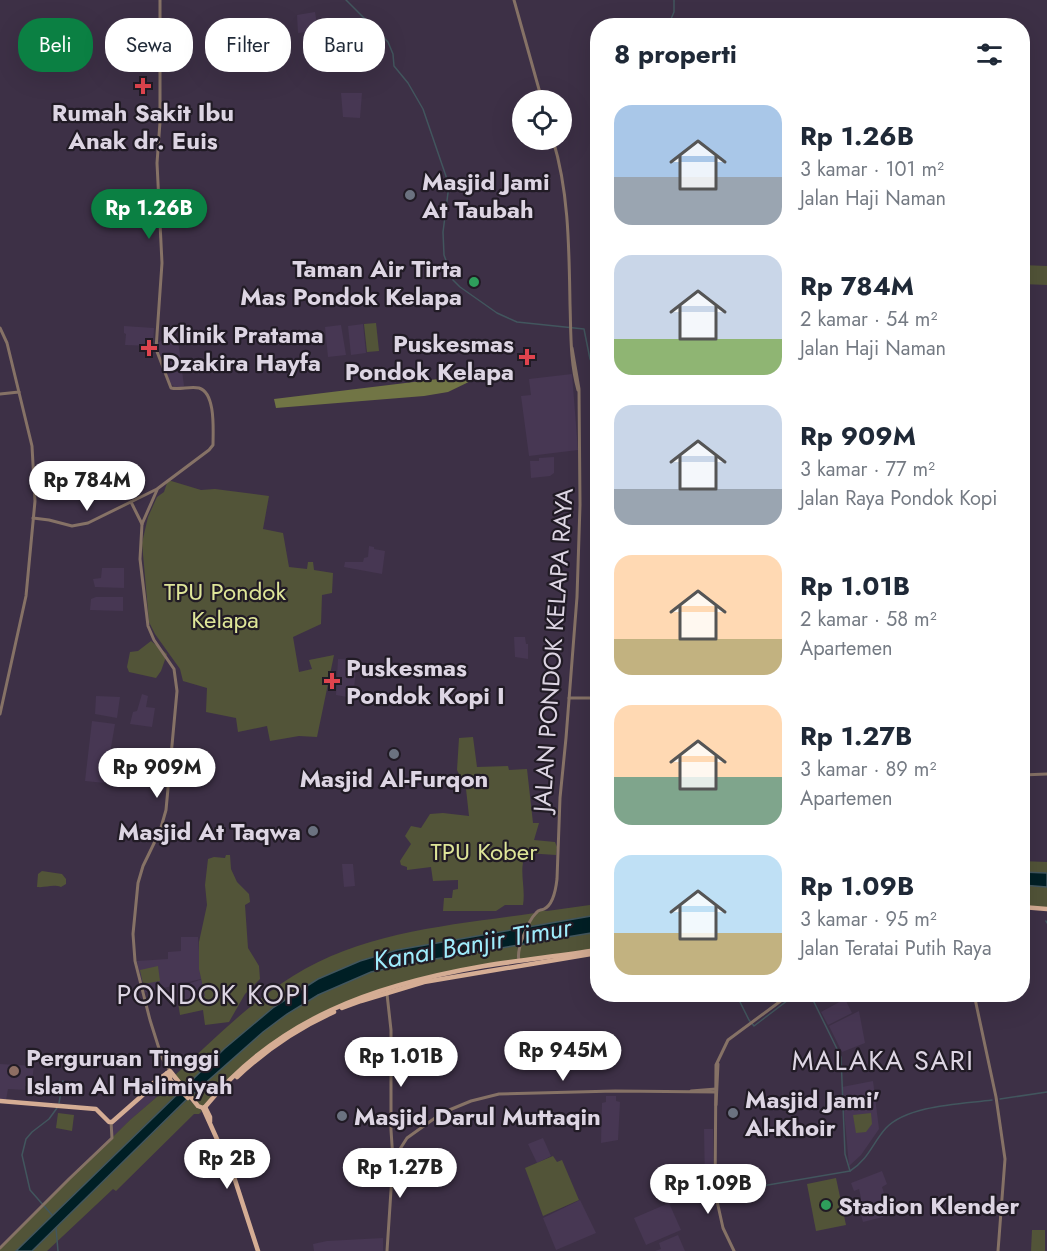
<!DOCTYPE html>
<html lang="id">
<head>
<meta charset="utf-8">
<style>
  body { margin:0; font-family:Jost,sans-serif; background:#f6f6f7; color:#1f2937; height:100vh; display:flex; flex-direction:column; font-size:22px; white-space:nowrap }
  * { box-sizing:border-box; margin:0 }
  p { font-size:20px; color:#747a83 }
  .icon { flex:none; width:33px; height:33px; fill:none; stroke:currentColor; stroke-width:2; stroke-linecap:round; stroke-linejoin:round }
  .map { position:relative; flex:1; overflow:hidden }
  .drawer { position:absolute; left:590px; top:18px; width:440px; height:984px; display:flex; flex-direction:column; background:#fff; border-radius:24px; box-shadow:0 6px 24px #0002 }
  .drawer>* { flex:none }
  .banner { position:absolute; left:18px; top:18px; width:482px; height:54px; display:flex; gap:12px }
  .controls { position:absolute; left:512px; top:90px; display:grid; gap:12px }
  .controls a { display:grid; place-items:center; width:60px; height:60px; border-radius:50%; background:#fff; box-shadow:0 6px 24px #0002; font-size:30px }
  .price { position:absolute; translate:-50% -51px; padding:0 14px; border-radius:21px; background:#fff; color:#222; font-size:20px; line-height:39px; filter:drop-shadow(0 2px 3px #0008) }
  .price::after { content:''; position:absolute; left:50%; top:36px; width:18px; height:14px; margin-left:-9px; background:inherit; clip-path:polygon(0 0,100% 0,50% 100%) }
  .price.current { background:#0b8043; color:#fff }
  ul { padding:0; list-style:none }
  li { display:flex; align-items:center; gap:18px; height:150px; padding:0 24px }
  li span { display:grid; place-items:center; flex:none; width:168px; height:120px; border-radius:18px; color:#555 }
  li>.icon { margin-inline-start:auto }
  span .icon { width:72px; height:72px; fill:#fffc; stroke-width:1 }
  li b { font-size:26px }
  h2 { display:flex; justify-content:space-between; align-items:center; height:72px; padding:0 24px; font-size:26px }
  .pill { padding:0 21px; border-radius:24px; background:#fff; box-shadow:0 6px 24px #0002; font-size:21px; line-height:54px }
  .pill.current { background:#0b8043; color:#fff }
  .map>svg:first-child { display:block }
  .built { fill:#473753 }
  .green { fill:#525438 }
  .forest { fill:#717545 }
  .water { fill:#001f25; stroke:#42565e; stroke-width:1.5 }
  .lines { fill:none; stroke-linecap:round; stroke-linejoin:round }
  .stream { stroke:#42565e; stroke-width:1.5 }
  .minor { stroke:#867266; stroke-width:3 }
  .major { stroke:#d5ad94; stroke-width:4.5 }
  .health-dot { fill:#e0444e; stroke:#211b25; stroke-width:2 }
  .worship-dot { fill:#6b7280; stroke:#211b25; stroke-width:2 }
  .leisure-dot { fill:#2e9e5b; stroke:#211b25; stroke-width:2 }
  .education-dot { fill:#8d6e63; stroke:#211b25; stroke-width:2 }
  .labels { text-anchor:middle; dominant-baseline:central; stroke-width:4.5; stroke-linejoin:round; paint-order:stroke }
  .poi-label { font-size:24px; font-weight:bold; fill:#ddd5e3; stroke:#211b25; text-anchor:start }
  .park-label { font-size:24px; fill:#dee598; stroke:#211b25 }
  .street-label { font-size:24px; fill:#ddd5e3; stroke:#211b25 }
  .water-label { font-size:26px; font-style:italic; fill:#9fecfc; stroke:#211b25 }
  .quarter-label { font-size:27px; letter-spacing:1.5px; fill:#ddd5e3; stroke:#211b25 }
</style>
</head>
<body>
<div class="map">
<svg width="1047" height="1251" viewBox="0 0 1047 1251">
  <rect width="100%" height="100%" fill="#3d3046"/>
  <g class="built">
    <polygon points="315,12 318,31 298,33 297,15"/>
    <polygon points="341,93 362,93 360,118 343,117"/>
    <polygon points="363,324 366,353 351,355 348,326"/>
    <polygon points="341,325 346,355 328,357 325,327"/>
    <polygon points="124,326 154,328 153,346 125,345 126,334 124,333"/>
    <polygon points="164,340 178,340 184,386 178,388 170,384 157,347 156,343"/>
    <polygon points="572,374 578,450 529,456 521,396 531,395 529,379"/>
    <polygon points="554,457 554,473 550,476 531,478 530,461 539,461 539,458"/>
    <polygon points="369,546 374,547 374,549 385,551 382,574 344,567 345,562 363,562 364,558 368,557"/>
    <polygon points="102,568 124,568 124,588 95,587 93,579 101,578"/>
    <polygon points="96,597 123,597 123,611 90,610 91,599"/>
    <polygon points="514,637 525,637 526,644 528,644 528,659 515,657"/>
    <polygon points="338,659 357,660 353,698 336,695"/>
    <polygon points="142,694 148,696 146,707 155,708 152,727 130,724 133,712 137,711"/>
    <polygon points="96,696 120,697 117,718 95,714"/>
    <polygon points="92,721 115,724 105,783 85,781"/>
    <polygon points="342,864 353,864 355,886 344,887"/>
    <polygon points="181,937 198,937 201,979 143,993 137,961 168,959 168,952 181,951"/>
    <polygon points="203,979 207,998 198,1000 197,997 183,1001 181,986"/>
    <polygon points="845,999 852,1013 828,1025 821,1012"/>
    <polygon points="859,1011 865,1043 842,1052 829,1026"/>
    <polygon points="0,1064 34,1066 31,1087 25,1086 25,1090 8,1089 6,1100 0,1099"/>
    <polygon points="169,1077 173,1083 130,1120 112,1138 111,1122 145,1093"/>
    <polygon points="873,1081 879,1129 861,1155 849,1166 842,1087"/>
    <polygon points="606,1096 616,1096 616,1101 620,1102 618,1140 601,1143 602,1103 606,1102"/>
    <polygon points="704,1129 713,1129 713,1191 700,1193 700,1186 705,1186"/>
    <polygon points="543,1138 551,1156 537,1163 528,1144"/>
    <polygon points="882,1171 887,1184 882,1187 891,1215 863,1222 856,1200 861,1198 859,1189 854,1191 851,1183"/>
    <polygon points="580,1200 596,1233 556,1250 543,1218"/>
    <polygon points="669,1203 681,1230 646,1245 634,1218"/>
    <polygon points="678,1235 685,1251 655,1251 661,1249 659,1243"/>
    <polygon points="383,1238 383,1251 314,1251 313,1244 327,1241"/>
  </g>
  <g class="green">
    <polygon points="1022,265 1047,266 1047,285 1022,284"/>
    <polygon points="376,323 379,351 367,352 364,324"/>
    <polygon points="168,480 201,490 215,489 269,496 263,529 283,533 289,567 307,569 308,562 313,562 314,570 333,573 332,593 322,595 321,624 293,637 299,672 312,669 309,660 334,655 317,737 299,736 270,741 267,726 238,732 236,718 206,712 207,688 183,681 180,669 155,634 149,622 142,543 148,517 157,497 164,492"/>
    <polygon points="151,641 167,654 161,671 156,678 129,672 127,667 130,652 138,651"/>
    <path d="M473 737 477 767 508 766 509 770 527 769 533 823H539L534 840 555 842 557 847 556 855 526 853C518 870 526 886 523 905H505L496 911H443L444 898H452L453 890 458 889V880L433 881 431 867 407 870V867L401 865 400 861 411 844 405 836 411 826 421 828 430 814 443 813 469 816 466 789 457 770 459 738Z"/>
    <polygon points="226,855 230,855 231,869 237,882 249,894 250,902 245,905 248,948 259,966 260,979 245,994 229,1022 205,1025 203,1010 180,1015 178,1002 205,996 199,969 199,942 207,905 205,885 208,859 214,857 225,858"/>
    <polygon points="1022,861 1047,862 1047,909 1022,907"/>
    <path d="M42 871 62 874 66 879V884L61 887C52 884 46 888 37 887L38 874Z"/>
    <path d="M597 904V950L484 966 420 980 347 1003 259 1054 203 1108 174 1076C212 1041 248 1004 293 976 365 931 453 925 535 913L541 910 547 911Z"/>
    <polygon points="158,966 160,981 143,984 140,970"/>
    <polygon points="173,1083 181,1090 16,1251 0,1251 0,1248 130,1120"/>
    <polygon points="188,1099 202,1111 199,1114 194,1114 116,1191 113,1189 47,1251 31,1251"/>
    <polygon points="58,1113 74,1115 72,1131 56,1128"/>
    <polygon points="871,1113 872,1124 866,1132 856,1133 853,1115"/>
    <polygon points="553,1156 557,1162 562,1160 579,1200 543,1216 525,1168"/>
    <polygon points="836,1178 846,1225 816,1231 807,1184"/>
    <polygon points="1032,1230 1045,1230 1045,1251 1031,1251"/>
  </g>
  <polygon class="forest" points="512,370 512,375 477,378 448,392 424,396 276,408 274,399"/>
  <g class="water">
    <polygon points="1022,872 1047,873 1047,887 1022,885"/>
    <polygon points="597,915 597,932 429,960 371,972 318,995 287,1014 263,1032 185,1101 32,1251 16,1251 224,1049 274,1007 318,979 360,961 397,950"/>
  </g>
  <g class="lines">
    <g class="stream">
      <polyline points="346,0 388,42 393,54 394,66 408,83 423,109 449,185 443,232 444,255 453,280 460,287 497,313 517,322 584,329 590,359 597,374"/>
      <polyline points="668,26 674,12 674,0"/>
      <polyline points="1046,921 1047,923"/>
      <polyline points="736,994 749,1020 754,1026 796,994"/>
      <polyline points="810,994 841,1057 845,1154 850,1171"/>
      <polyline points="1000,1099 1047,1092"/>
      <polyline points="59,1103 63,1081"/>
      <path d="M720 1193 850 1171C869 1159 873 1142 886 1128 908 1105 962 1104 992 1100"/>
      <polyline points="693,1198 712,1194"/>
      <polyline points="52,1215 30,1190 22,1155 26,1139 32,1132 49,1119 57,1108"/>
      <polyline points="56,1228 58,1251"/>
    </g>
    <g class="minor">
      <polyline points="514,0 542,100"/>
      <path d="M553 140C569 192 569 249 570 304 571 333 570 362 578 390"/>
      <polyline points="0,328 7,343 32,446 35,501 26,596 0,714"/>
      <polyline points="0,394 19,392"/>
      <polyline points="157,490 142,524 140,559 148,626 154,640 174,669 177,691 166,810 160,831 143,866 138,883 133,934 135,961 150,1020 162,1058 170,1071"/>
      <polyline points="131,502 142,524"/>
      <path d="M33 518 49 520 72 526 88 523 157 489 209 450 213 445C213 431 216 393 199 388 190 386 180 390 171 388L156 349 162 263 157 163 160 122V0"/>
      <polyline points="569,698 597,698"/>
      <polyline points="1022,775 1047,774"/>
      <path d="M519 960C516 950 528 921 536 913 539 909 540 911 544 909 553 905 556 888 557 879L560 798 566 738 577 597 580 505 579 389 572 348"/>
      <polyline points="974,994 996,1097 1005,1159 998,1251"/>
      <polyline points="691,1091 716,1089"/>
      <polyline points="716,1105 718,1064"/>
      <polyline points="393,1160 407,1138 442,1113 471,1101 499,1094 615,1091 716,1092"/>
      <polyline points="0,1248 69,1179 112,1138 111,1122"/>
      <polyline points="387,1251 393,1160 391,1130 391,1030 387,994"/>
      <polyline points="734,1251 723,1228 715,1192 716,1065 728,1040 790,994"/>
    </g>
    <g class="major">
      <polyline points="1022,907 1047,909"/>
      <polyline points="342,1008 361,1001 424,982 597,953"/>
      <polyline points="167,1073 171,1081 188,1098"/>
      <path d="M237 1077C266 1050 298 1028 334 1012"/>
      <polyline points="145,1093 170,1077"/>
      <polyline points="0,1101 96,1109 109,1122 112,1122 145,1093 149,1086 170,1071 198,1106 203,1108 205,1107"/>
      <path d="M205 1107C278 1018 374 985 484 966 521 960 559 956 597 950"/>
      <polyline points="205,1107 210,1117 210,1122"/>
      <polyline points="203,1108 234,1177 258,1251"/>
    </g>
  </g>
  <g class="health-dot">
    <path d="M140 77h6v6h6v6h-6v6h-6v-6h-6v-6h6z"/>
    <path d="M146 339h6v6h6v6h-6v6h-6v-6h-6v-6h6z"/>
    <path d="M524 348h6v6h6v6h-6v6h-6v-6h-6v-6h6z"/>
    <path d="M329 672h6v6h6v6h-6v6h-6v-6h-6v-6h6z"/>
  </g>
  <g class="worship-dot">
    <circle cx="410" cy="195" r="6"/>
    <circle cx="394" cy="754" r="6"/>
    <circle cx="313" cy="831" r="6"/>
    <circle cx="733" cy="1113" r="6"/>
    <circle cx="342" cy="1116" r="6"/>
  </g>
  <g class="leisure-dot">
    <circle cx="474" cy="282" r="6"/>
    <circle cx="826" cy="1205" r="6"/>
  </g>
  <circle class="education-dot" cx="14" cy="1071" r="6"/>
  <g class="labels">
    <g class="poi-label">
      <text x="143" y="112" text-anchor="middle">Rumah Sakit Ibu<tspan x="143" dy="28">Anak dr. Euis</tspan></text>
      <text x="422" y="181">Masjid Jami<tspan x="422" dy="28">At Taubah</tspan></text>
      <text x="462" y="268" text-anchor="end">Taman Air Tirta<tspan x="462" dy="28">Mas Pondok Kelapa</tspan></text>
      <text x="162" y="334">Klinik Pratama<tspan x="162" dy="28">Dzakira Hayfa</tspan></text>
      <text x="514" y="343" text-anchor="end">Puskesmas<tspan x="514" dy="28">Pondok Kelapa</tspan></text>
      <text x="346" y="667">Puskesmas<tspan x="346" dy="28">Pondok Kopi I</tspan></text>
      <text x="394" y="778" text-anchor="middle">Masjid Al-Furqon</text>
      <text x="301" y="831" text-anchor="end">Masjid At Taqwa</text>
      <text x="26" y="1057">Perguruan Tinggi<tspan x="26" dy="28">Islam Al Halimiyah</tspan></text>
      <text x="745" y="1099">Masjid Jami'<tspan x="745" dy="28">Al-Khoir</tspan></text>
      <text x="354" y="1116">Masjid Darul Muttaqin</text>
      <text x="838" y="1205">Stadion Klender</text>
    </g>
    <g class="park-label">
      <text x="225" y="591">TPU Pondok<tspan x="225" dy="28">Kelapa</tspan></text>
      <text x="484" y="851">TPU Kober</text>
    </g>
    <g class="street-label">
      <text transform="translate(553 650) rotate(-86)">JALAN PONDOK KELAPA RAYA</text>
    </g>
    <g class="water-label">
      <text transform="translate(472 944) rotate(-10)">Kanal Banjir Timur</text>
    </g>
    <g class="quarter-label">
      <text x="213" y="994">PONDOK KOPI</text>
      <text x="883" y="1060">MALAKA SARI</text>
    </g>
  </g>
</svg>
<div class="controls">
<a><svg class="icon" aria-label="locate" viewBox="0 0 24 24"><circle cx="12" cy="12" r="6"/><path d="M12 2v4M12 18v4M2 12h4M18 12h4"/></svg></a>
</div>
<b class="price current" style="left:149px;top:240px">Rp 1.26B</b>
<b class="price" style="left:87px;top:512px">Rp 784M</b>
<b class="price" style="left:157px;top:799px">Rp 909M</b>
<b class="price" style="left:563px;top:1082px">Rp 945M</b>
<b class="price" style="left:401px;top:1088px">Rp 1.01B</b>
<b class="price" style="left:227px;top:1190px">Rp 2B</b>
<b class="price" style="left:400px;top:1199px">Rp 1.27B</b>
<b class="price" style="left:708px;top:1215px">Rp 1.09B</b>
<div class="banner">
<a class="pill current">Beli</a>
<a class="pill">Sewa</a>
<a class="pill">Filter</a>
<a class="pill">Baru</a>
</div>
<section class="drawer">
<h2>8 properti<svg class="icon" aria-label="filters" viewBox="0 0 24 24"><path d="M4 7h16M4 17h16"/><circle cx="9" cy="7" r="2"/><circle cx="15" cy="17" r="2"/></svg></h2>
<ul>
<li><span style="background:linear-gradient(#a9c7e8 60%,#9aa5b1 0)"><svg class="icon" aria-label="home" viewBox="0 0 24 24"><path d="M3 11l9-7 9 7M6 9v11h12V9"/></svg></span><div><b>Rp 1.26B</b><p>3 kamar · 101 m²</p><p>Jalan Haji Naman</p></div></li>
<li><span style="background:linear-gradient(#c9d6e8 70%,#8fb573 0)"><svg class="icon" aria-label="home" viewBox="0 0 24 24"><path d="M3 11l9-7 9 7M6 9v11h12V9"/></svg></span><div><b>Rp 784M</b><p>2 kamar · 54 m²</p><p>Jalan Haji Naman</p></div></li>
<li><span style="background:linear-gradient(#c9d6e8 70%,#9aa5b1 0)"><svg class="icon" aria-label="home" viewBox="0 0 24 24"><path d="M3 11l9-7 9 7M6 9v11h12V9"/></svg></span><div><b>Rp 909M</b><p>3 kamar · 77 m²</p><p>Jalan Raya Pondok Kopi</p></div></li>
<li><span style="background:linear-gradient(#ffd9b3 70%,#c2b280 0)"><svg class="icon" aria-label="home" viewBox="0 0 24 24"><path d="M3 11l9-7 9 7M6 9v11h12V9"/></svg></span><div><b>Rp 1.01B</b><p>2 kamar · 58 m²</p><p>Apartemen</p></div></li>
<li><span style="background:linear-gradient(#ffd9b3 60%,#7fa58c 0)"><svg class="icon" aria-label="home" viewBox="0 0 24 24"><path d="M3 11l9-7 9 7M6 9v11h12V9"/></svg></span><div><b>Rp 1.27B</b><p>3 kamar · 89 m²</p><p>Apartemen</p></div></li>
<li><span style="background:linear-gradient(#bfe0f5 65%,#c2b280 0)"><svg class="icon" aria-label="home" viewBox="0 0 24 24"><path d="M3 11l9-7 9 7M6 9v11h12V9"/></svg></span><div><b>Rp 1.09B</b><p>3 kamar · 95 m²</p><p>Jalan Teratai Putih Raya</p></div></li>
</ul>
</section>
</div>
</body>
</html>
